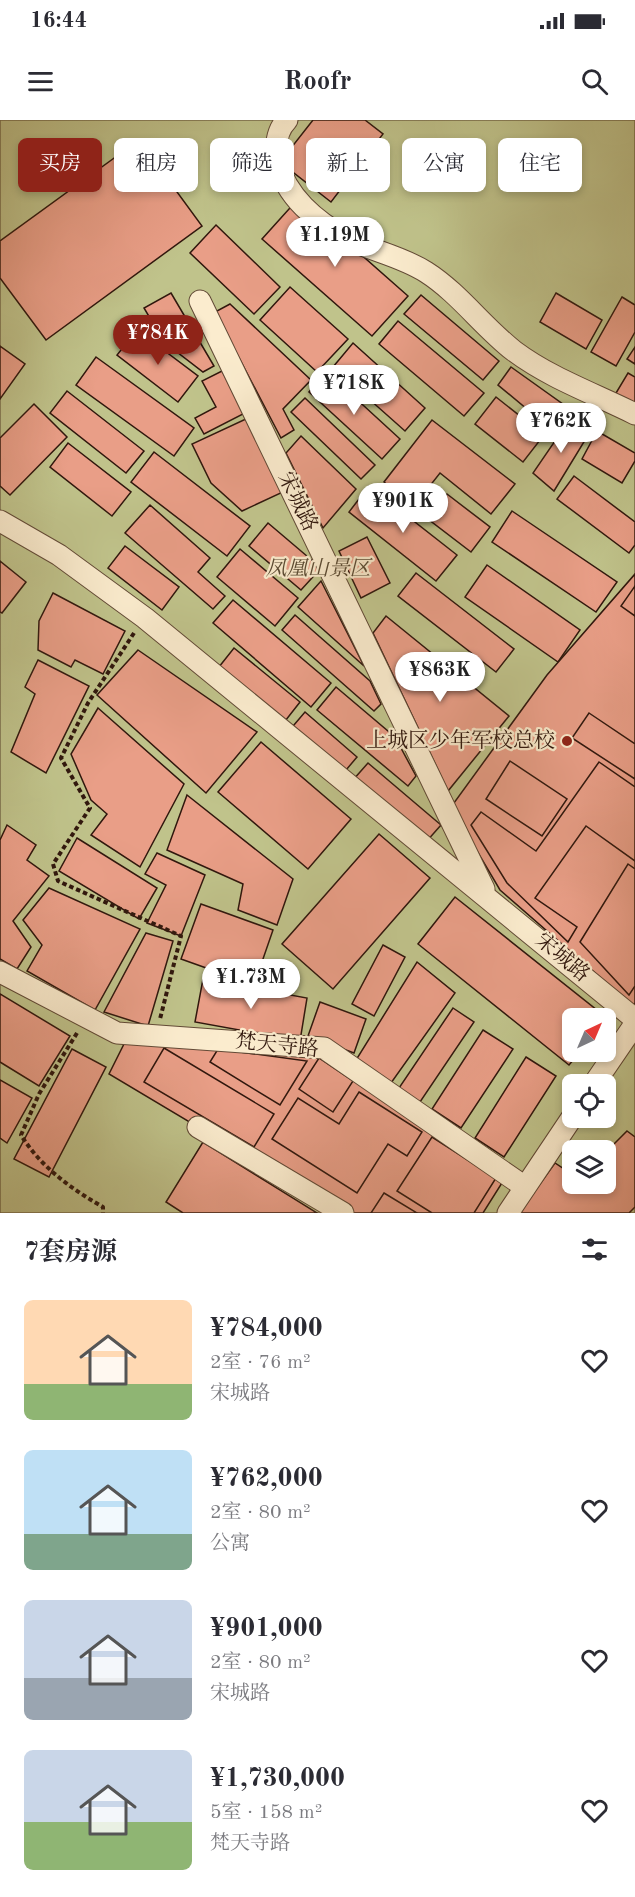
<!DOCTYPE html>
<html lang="zh">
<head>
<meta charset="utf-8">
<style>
  body { margin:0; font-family:"Old Standard TT","Noto Serif SC",serif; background:#f2f2f3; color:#2b2b33; height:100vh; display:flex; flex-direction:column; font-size:22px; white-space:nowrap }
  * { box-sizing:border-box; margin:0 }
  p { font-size:20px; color:#7c7c81 }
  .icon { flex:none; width:33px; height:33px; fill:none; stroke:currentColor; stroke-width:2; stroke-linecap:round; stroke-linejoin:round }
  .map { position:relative; height:1093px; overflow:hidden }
  .details { display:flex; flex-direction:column; background:#fff; flex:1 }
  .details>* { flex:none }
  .guide { position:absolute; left:18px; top:18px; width:600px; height:54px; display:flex; gap:12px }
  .needle { width:39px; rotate:44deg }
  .controls { position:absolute; left:562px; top:888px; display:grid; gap:12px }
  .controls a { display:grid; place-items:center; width:54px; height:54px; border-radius:9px; background:#fff; box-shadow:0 3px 9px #0003; font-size:30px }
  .price { position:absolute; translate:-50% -51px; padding:0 14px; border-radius:21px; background:#fff; color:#222; font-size:20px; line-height:39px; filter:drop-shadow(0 2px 3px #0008) }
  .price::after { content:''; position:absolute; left:50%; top:36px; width:18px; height:14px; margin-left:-9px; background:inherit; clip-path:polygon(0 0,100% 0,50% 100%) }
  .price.current { background:#8f2418; color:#fff }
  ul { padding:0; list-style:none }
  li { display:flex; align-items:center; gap:18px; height:150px; padding:0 24px }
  li span { display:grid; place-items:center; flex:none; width:168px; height:120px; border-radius:9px; color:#555 }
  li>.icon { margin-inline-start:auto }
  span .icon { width:72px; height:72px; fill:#fffc; stroke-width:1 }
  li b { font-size:26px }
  h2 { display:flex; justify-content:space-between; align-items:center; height:72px; padding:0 24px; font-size:26px }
  .chip { padding:0 21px; border-radius:9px; background:#fff; box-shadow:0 3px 9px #0003; font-size:21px; line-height:54px }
  .chip.current { background:#8f2418; color:#fff }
  .status { display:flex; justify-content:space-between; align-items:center; height:42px; padding:0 30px; background:#fff; direction:ltr }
  .status svg { height:16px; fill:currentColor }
  header { display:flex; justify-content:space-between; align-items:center; height:78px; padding:0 24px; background:#fff; font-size:27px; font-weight:700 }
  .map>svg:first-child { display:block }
  .green { fill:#c0c38b; stroke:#786d4c; stroke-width:1.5; fill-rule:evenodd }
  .building { fill:#e99e87; stroke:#30170d; stroke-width:1.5 }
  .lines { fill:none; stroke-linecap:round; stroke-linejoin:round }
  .minor-casing { stroke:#624a36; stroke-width:23 }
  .path { stroke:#30170d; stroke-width:4; stroke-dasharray:4.5 3; stroke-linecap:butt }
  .minor { stroke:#fbecce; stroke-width:21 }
  .poi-dot { fill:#8f2418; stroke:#fbecce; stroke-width:2 }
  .labels { text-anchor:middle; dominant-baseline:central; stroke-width:4.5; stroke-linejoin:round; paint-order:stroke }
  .street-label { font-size:21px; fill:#30170d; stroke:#fbecce }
  .park-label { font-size:21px; font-style:italic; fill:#5b4b33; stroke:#fbecce }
  .poi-label { font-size:21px; fill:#30170d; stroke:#fbecce; text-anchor:end }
</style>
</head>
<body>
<div class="status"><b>16:44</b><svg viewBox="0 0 49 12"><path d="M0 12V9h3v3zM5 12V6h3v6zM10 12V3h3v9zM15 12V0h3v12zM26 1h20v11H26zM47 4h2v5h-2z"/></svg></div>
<header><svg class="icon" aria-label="menu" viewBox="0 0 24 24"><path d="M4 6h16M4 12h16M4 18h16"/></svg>Roofr<svg class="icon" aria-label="search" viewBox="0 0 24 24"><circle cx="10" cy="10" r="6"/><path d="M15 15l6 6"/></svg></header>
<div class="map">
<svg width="635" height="1093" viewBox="0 0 635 1093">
  <rect width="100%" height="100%" fill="#f9e2b3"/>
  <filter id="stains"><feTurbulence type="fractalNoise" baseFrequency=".00333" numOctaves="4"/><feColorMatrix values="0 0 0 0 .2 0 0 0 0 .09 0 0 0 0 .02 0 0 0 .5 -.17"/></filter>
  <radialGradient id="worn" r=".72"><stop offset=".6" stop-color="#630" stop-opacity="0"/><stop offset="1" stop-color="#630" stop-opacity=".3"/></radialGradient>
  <path class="green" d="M0 0H635V1093H0ZM573 898H606V932H573ZM573 964H606V998H573ZM573 1030H606V1064H573Z"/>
  <g class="building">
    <polygon points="313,0 365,0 383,14 331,82 280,42"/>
    <polygon points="139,20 202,106 46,220 0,158 0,121"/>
    <polygon points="298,79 408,176 372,216 262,119"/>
    <polygon points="216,105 280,167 254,194 190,133"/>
    <polygon points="290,167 348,219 317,252 260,200"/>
    <polygon points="171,173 214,246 203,252 164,222 144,188"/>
    <polygon points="556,173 602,200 586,229 540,202"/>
    <polygon points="421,175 499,241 483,260 404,194"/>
    <polygon points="622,177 635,185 635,212 616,246 591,232"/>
    <polygon points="230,184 311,260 283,289 294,310 281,318 215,192"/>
    <polygon points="398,201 484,273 464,296 379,224"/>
    <polygon points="137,210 198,256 178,282 117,235"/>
    <polygon points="353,223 425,288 405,311 333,247"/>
    <polygon points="0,226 25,244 0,279"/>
    <polygon points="635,227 635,244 627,239"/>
    <polygon points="96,237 194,308 174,336 76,265"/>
    <polygon points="511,247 567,287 552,310 498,265"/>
    <polygon points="222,251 245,293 204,314 195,298 216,287 202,261"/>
    <polygon points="327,252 400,319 382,339 309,272"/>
    <polygon points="628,253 635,257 635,292 613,278"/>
    <polygon points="67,271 144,331 126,353 50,293"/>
    <polygon points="496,277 544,315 523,342 475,304"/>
    <polygon points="305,278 375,345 361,359 291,292"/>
    <polygon points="34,284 67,317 10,375 0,366 0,318"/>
    <polygon points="248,298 283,372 242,391 211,363 192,324"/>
    <polygon points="570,299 590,312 554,371 533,353"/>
    <polygon points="432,300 515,364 491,394 440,353 414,386 384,362"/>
    <polygon points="597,311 635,333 635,341 622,363 582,339"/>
    <polygon points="301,316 356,369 323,408 286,333"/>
    <polygon points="68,323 131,372 112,396 50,347"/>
    <polygon points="154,332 250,406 227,436 131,362"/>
    <polygon points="574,356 635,402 635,425 629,433 557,379"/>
    <polygon points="369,366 457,435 436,461 349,392"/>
    <polygon points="447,374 490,407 471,432 428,399"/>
    <polygon points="150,385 210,438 198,452 225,476 213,489 125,413"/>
    <polygon points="512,391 617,462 596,492 492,422"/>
    <polygon points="268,403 321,448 301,470 249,426"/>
    <polygon points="367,417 390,463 361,478 339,431"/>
    <polygon points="125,426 179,467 162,490 108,448"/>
    <polygon points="240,429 298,478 275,506 217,457"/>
    <polygon points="0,441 26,462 2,493 0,492"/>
    <polygon points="487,445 580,510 558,542 465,477"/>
    <polygon points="416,453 514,529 496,552 398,476"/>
    <polygon points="635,454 635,883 633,886 500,770 451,687 547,555"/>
    <polygon points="321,461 364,546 298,487"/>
    <polygon points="635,466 635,496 621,486"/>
    <polygon points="53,473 125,511 103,554 75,540 71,547 38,530 39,501"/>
    <polygon points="233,480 331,563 311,587 213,503"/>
    <polygon points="295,495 370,561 381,584 374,591 282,510"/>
    <polygon points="386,496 509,596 448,671 373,513"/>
    <polygon points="234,528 300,582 282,605 215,552"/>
    <polygon points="138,530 257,612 206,673 97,575"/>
    <polygon points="38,540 89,566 46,653 11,632 35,574 25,567"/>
    <polygon points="336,567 395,617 416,656 408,666 317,590"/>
    <polygon points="98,588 184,664 140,747 91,715 107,694 91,680 71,634"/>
    <polygon points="305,592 357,637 341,656 288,612"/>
    <polygon points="589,593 635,624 635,659 572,618"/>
    <polygon points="261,622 351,699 308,749 218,672"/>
    <polygon points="510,641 567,679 542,716 486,679"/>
    <polygon points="599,642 635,667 635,741 586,706 535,778 577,807 568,822 507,763 471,705 481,692 536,731"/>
    <polygon points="368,643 441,705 426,722 353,660"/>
    <polygon points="187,675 293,759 277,805 238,790 243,764 167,730"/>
    <polygon points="7,705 36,725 27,740 49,756 13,801 31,827 17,849 0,839 0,720"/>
    <polygon points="379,714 430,758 333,869 282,824"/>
    <polygon points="77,718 157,768 139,799 59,751"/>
    <polygon points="157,733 205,755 181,816 147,803 166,765 145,754"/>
    <polygon points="628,744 635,749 635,866 629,875 580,822"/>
    <polygon points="49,768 140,809 95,890 27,851 42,825 23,800"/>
    <polygon points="455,777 607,898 573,898 573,932 580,932 569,945 418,824"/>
    <polygon points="201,784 273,810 254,865 181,839"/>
    <polygon points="146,813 173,821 148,906 104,892"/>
    <polygon points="383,825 405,837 374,896 352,884"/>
    <polygon points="417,842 455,873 391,963 356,940"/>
    <polygon points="203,859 307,878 300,921 195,902"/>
    <polygon points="0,874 70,916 39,966 0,942"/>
    <polygon points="320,882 366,899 354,933 308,916"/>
    <polygon points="453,888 474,902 420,982 399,968"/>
    <polygon points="483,910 513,929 461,1008 432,989"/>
    <polygon points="129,914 324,928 507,1055 483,1093 342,1093 109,954"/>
    <polygon points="164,928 274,994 254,1027 144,962"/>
    <polygon points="72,929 106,947 49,1057 14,1039"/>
    <polygon points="218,929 307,941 280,985 210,942"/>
    <polygon points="526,937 556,956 504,1037 475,1018"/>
    <polygon points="319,938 353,961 333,992 299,969"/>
    <polygon points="0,960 32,978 7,1023 0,1018"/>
    <polygon points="359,972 422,1012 407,1036 388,1024 357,1073 272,1019 298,978 339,1004"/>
    <polygon points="627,1011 635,1017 635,1087 629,1093 519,1093 555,1043 573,1055 573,1064 606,1064 606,1032"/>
    <polygon points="432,1017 496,1058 474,1093 432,1093 397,1071"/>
    <polygon points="203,1022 317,1093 183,1093 166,1082"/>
    <polygon points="384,1073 417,1093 371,1093"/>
  </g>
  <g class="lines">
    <g class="minor-casing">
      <g id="minor">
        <path d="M287 0C276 11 275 28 278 42 285 76 317 102 346 118 372 131 401 136 426 152 459 173 483 207 514 231 550 258 595 274 635 294"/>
        <polyline points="200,181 484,769"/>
        <polyline points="0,401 59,435 145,498 635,899"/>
        <polyline points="0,852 117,913 324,928 525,1067"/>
        <polyline points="594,964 635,904"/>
        <polyline points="198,1007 343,1093"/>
        <polyline points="508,1093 573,996"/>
      </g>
    </g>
    <g class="path">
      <polyline points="134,513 88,583 61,638 90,688 53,744 58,761 181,816 160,899"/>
      <path d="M77 913 39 974 21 1015C40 1046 71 1069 103 1087V1093"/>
    </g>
    <use href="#minor" class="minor"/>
  </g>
  <circle class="poi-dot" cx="567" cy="621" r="6"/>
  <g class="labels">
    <g class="street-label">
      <text transform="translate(297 382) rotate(64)">宋城路</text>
      <text transform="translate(562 838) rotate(40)">宋城路</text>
      <text transform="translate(277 926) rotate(6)">梵天寺路</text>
    </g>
    <g class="park-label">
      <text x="318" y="449">凤凰山景区</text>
    </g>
    <g class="poi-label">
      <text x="555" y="621">上城区少年军校总校</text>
    </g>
  </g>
  <rect width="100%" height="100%" filter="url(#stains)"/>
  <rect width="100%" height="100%" fill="url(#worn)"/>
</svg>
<div class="controls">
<a><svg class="needle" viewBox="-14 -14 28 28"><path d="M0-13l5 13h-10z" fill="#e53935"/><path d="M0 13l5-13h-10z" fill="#7c7c81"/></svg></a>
<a><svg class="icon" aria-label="locate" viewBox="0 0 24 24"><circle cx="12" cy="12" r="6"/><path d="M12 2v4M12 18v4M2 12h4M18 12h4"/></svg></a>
<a><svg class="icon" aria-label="layers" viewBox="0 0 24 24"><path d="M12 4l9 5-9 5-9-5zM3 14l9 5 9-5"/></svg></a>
</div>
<b class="price" style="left:335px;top:148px">¥1.19M</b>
<b class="price current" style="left:158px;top:246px">¥784K</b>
<b class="price" style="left:354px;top:296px">¥718K</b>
<b class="price" style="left:561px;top:334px">¥762K</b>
<b class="price" style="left:403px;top:414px">¥901K</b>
<b class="price" style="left:440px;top:583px">¥863K</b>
<b class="price" style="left:251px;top:890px">¥1.73M</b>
<div class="guide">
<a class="chip current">买房</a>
<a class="chip">租房</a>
<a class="chip">筛选</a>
<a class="chip">新上</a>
<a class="chip">公寓</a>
<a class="chip">住宅</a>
</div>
</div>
<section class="details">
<h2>7套房源<svg class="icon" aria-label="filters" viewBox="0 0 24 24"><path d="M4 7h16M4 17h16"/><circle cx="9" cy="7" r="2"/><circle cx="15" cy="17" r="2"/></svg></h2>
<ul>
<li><span style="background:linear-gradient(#ffd9b3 70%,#8fb573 0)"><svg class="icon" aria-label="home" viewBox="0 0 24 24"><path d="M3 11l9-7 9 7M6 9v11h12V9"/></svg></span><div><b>¥784,000</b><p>2室 · 76 m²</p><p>宋城路</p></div><svg class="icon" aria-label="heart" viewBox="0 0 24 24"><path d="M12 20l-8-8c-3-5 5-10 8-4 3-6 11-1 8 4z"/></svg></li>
<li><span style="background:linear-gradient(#bfe0f5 70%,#7fa58c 0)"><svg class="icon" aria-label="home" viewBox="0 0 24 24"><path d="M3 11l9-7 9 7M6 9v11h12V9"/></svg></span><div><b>¥762,000</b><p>2室 · 80 m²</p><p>公寓</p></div><svg class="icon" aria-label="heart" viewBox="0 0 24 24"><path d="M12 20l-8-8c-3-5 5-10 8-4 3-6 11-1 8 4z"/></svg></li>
<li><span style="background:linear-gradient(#c9d6e8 65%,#9aa5b1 0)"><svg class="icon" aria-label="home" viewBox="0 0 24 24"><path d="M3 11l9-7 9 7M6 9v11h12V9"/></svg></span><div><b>¥901,000</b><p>2室 · 80 m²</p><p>宋城路</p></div><svg class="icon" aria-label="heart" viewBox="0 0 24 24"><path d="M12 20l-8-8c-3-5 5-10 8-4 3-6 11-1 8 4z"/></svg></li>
<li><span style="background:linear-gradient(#c9d6e8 60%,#8fb573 0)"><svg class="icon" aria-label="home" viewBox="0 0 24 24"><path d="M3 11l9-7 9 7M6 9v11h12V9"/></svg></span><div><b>¥1,730,000</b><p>5室 · 158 m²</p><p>梵天寺路</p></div><svg class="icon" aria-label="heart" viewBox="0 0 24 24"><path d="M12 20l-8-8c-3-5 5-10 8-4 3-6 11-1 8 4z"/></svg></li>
</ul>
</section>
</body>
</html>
